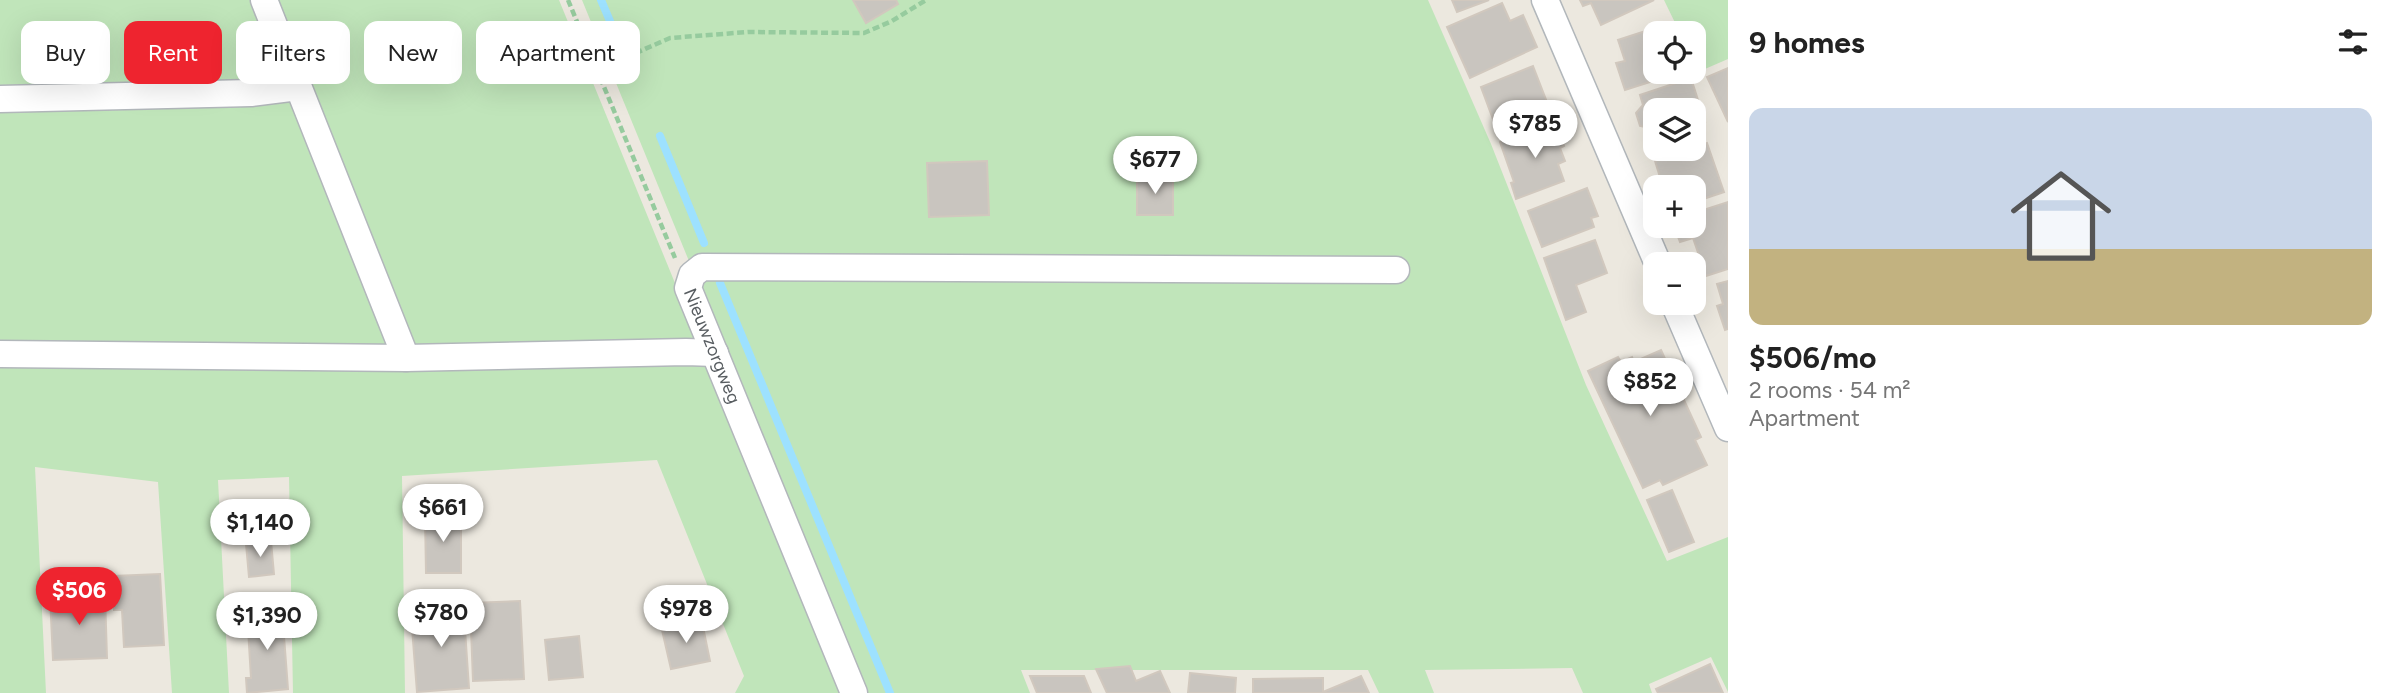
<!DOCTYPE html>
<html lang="en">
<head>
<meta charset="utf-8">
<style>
  body { margin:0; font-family:Figtree,sans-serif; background:#f6f6f6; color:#222; height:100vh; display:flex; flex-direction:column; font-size:26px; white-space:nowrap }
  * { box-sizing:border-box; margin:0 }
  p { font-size:23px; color:#767676 }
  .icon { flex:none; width:38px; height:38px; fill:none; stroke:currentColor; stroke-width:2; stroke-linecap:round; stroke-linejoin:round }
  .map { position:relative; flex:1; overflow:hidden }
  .drawer { display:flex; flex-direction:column; background:#fff; width:665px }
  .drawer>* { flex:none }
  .guide { position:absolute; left:21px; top:21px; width:665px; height:63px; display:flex; gap:14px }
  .fabs { position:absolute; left:1643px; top:21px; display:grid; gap:14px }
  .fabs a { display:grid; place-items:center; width:63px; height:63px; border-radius:14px; background:#fff; box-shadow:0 7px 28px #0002; font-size:35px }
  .price { position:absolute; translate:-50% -60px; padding:0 16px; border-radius:24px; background:#fff; color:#222; font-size:23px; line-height:46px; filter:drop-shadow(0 2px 4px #0008) }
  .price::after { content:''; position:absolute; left:50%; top:42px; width:21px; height:16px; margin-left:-10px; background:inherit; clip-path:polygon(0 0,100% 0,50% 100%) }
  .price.selected { background:#ee242f; color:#fff }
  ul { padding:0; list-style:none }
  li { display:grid; align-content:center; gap:14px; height:371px; padding:0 21px }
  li+li { border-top:2px solid #e0e0e0 }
  li span { display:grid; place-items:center; height:217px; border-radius:14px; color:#555 }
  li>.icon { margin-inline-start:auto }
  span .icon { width:126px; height:126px; fill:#fffc; stroke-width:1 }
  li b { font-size:30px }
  h2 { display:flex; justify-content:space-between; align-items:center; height:84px; padding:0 21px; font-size:30px }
  .pill { padding:0 24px; border-radius:14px; background:#fff; box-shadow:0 7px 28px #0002; font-size:24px; line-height:63px }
  .pill.selected { background:#ee242f; color:#fff }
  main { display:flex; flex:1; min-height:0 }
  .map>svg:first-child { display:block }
  .green { fill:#c0e5ba }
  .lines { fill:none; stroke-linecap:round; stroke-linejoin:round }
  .stream { stroke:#9de1ff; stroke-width:8 }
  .building { fill:#c9c5bf; stroke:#d1c8be; stroke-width:2 }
  .street-casing { stroke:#b2b7bb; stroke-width:29 }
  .path { stroke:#96cb9e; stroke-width:4.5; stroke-dasharray:7 3.5; stroke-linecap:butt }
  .street { stroke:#fff; stroke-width:26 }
  .labels { text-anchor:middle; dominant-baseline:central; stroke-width:5; stroke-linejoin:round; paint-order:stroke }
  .street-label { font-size:18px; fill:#585d61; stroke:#fff }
</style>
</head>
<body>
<main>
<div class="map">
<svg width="1728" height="693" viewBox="0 0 1728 693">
  <rect width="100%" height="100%" fill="#ece8df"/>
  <g class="green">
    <polygon points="0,0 559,0 843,693 735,693 744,676 657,460 402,476 405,693 293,693 289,477 218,480 229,693 172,693 158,482 35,467 46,693 0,693"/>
    <polygon points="582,0 1428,0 1491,144 1586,385 1667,561 1728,537 1728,692 1711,657 1649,684 1652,693 1583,693 1572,668 1425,670 1434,693 1379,693 1368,670 1021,670 1030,693 866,693"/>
    <polygon points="1664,0 1728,0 1728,59 1698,72 1694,63 1694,33 1680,33"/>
  </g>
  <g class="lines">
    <g class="stream">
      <polyline points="601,0 624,54"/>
      <polyline points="660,136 704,243"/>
      <polyline points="720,283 890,693"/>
    </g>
  </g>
  <g class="building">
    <polygon points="853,0 896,0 898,4 866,23"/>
    <polygon points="1452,0 1489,0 1457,12"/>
    <polygon points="1580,0 1654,0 1601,25 1591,3 1583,6"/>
    <polygon points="1502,3 1510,21 1523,15 1537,47 1470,78 1447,27"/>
    <polygon points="1667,24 1670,33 1656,33 1656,72 1681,72 1625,90 1616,63 1625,61 1618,40"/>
    <polygon points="1533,66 1550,110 1497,130 1481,87"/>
    <polygon points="1728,68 1728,122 1707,77"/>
    <polygon points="1691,78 1705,122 1694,126 1694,110 1656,110 1656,139 1654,139 1650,128 1640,126 1636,113 1643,105 1640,95"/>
    <polygon points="1555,122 1564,146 1560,148 1565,161 1558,164 1564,181 1516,199 1511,183 1514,182 1500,142"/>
    <polygon points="1707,143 1724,192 1694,202 1694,187 1663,187 1655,161"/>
    <polygon points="987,161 989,215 929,217 927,163"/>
    <rect x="1137" y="176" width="36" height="39"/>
    <polygon points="1587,188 1598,216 1591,218 1594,227 1542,247 1528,211"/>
    <polygon points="1728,202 1728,269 1706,276 1693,238 1680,242 1674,226 1694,226 1694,213"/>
    <polygon points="1595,240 1607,273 1576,285 1586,312 1566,320 1544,258"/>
    <polygon points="1728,281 1728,329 1725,330 1717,306 1723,304 1717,284"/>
    <polygon points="1661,350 1701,437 1695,440 1707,465 1663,485 1660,480 1643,488 1588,371 1618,357 1621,362 1632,357 1634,362"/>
    <polygon points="1672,490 1694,542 1669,552 1647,500"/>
    <polygon points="461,515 461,573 426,573 425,516"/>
    <polygon points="271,541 274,574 249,577 246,544"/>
    <polygon points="160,574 164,645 124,647 122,610 114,610 113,576"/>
    <polygon points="105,595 107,658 53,660 50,596"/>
    <polygon points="463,600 469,688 417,692 411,615 441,613 440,602"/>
    <polygon points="520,601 524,679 473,681 470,603"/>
    <polygon points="282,610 288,689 247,693 246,678 251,678 247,612"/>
    <polygon points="702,622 710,661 671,669 662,630"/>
    <polygon points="579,636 583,677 549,680 545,640"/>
    <polygon points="1710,664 1723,693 1658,693 1656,689"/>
    <polygon points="1130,666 1136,681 1160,671 1170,693 1107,693 1096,669"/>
    <polygon points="1190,673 1236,678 1235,693 1188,693"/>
    <polygon points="1030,676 1084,676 1091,693 1037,693"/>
    <polygon points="1361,676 1369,693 1323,693 1323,692"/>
    <polygon points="1323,678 1323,693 1253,693 1253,679"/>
  </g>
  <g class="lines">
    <g class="street-casing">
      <g id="street">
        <polyline points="264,0 406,358"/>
        <polyline points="1545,0 1658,264"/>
        <polyline points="0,99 251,93 298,87"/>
        <polyline points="1674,303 1728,428"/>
        <polyline points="0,354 406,358 686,352 715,353"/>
        <polyline points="854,693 688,288 692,275 702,267 1396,270"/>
      </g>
    </g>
    <g class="path">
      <polyline points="568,0 675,258"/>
      <polyline points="597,70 670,38 748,32 864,33 892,21 926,0"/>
    </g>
    <use href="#street" class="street"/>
  </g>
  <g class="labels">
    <g class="street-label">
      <text transform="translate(712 346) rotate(68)">Nieuwzorgweg</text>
    </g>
  </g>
</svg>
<div class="fabs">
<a><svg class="icon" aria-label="locate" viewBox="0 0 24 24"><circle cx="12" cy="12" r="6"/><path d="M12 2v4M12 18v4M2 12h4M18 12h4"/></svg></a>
<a><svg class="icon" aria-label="layers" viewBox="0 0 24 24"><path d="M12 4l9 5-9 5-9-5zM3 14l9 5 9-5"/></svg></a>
<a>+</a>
<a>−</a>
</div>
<b class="price" style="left:1535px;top:160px">$785</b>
<b class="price" style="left:1155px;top:196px">$677</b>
<b class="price" style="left:1650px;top:418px">$852</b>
<b class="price" style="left:443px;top:544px">$661</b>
<b class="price" style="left:260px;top:559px">$1,140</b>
<b class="price selected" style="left:79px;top:627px">$506</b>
<b class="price" style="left:686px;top:645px">$978</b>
<b class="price" style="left:441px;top:649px">$780</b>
<b class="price" style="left:267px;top:652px">$1,390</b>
<div class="guide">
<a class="pill">Buy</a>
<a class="pill selected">Rent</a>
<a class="pill">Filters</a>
<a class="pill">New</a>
<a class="pill">Apartment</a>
</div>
</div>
<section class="drawer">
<h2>9 homes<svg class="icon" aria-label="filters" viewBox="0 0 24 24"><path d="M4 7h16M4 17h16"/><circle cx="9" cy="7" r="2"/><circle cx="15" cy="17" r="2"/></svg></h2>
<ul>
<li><span style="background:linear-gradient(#c9d6e8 65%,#c2b280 0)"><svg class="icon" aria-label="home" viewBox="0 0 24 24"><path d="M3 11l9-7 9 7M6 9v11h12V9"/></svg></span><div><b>$506/mo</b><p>2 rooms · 54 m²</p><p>Apartment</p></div></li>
</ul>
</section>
</main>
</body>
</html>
